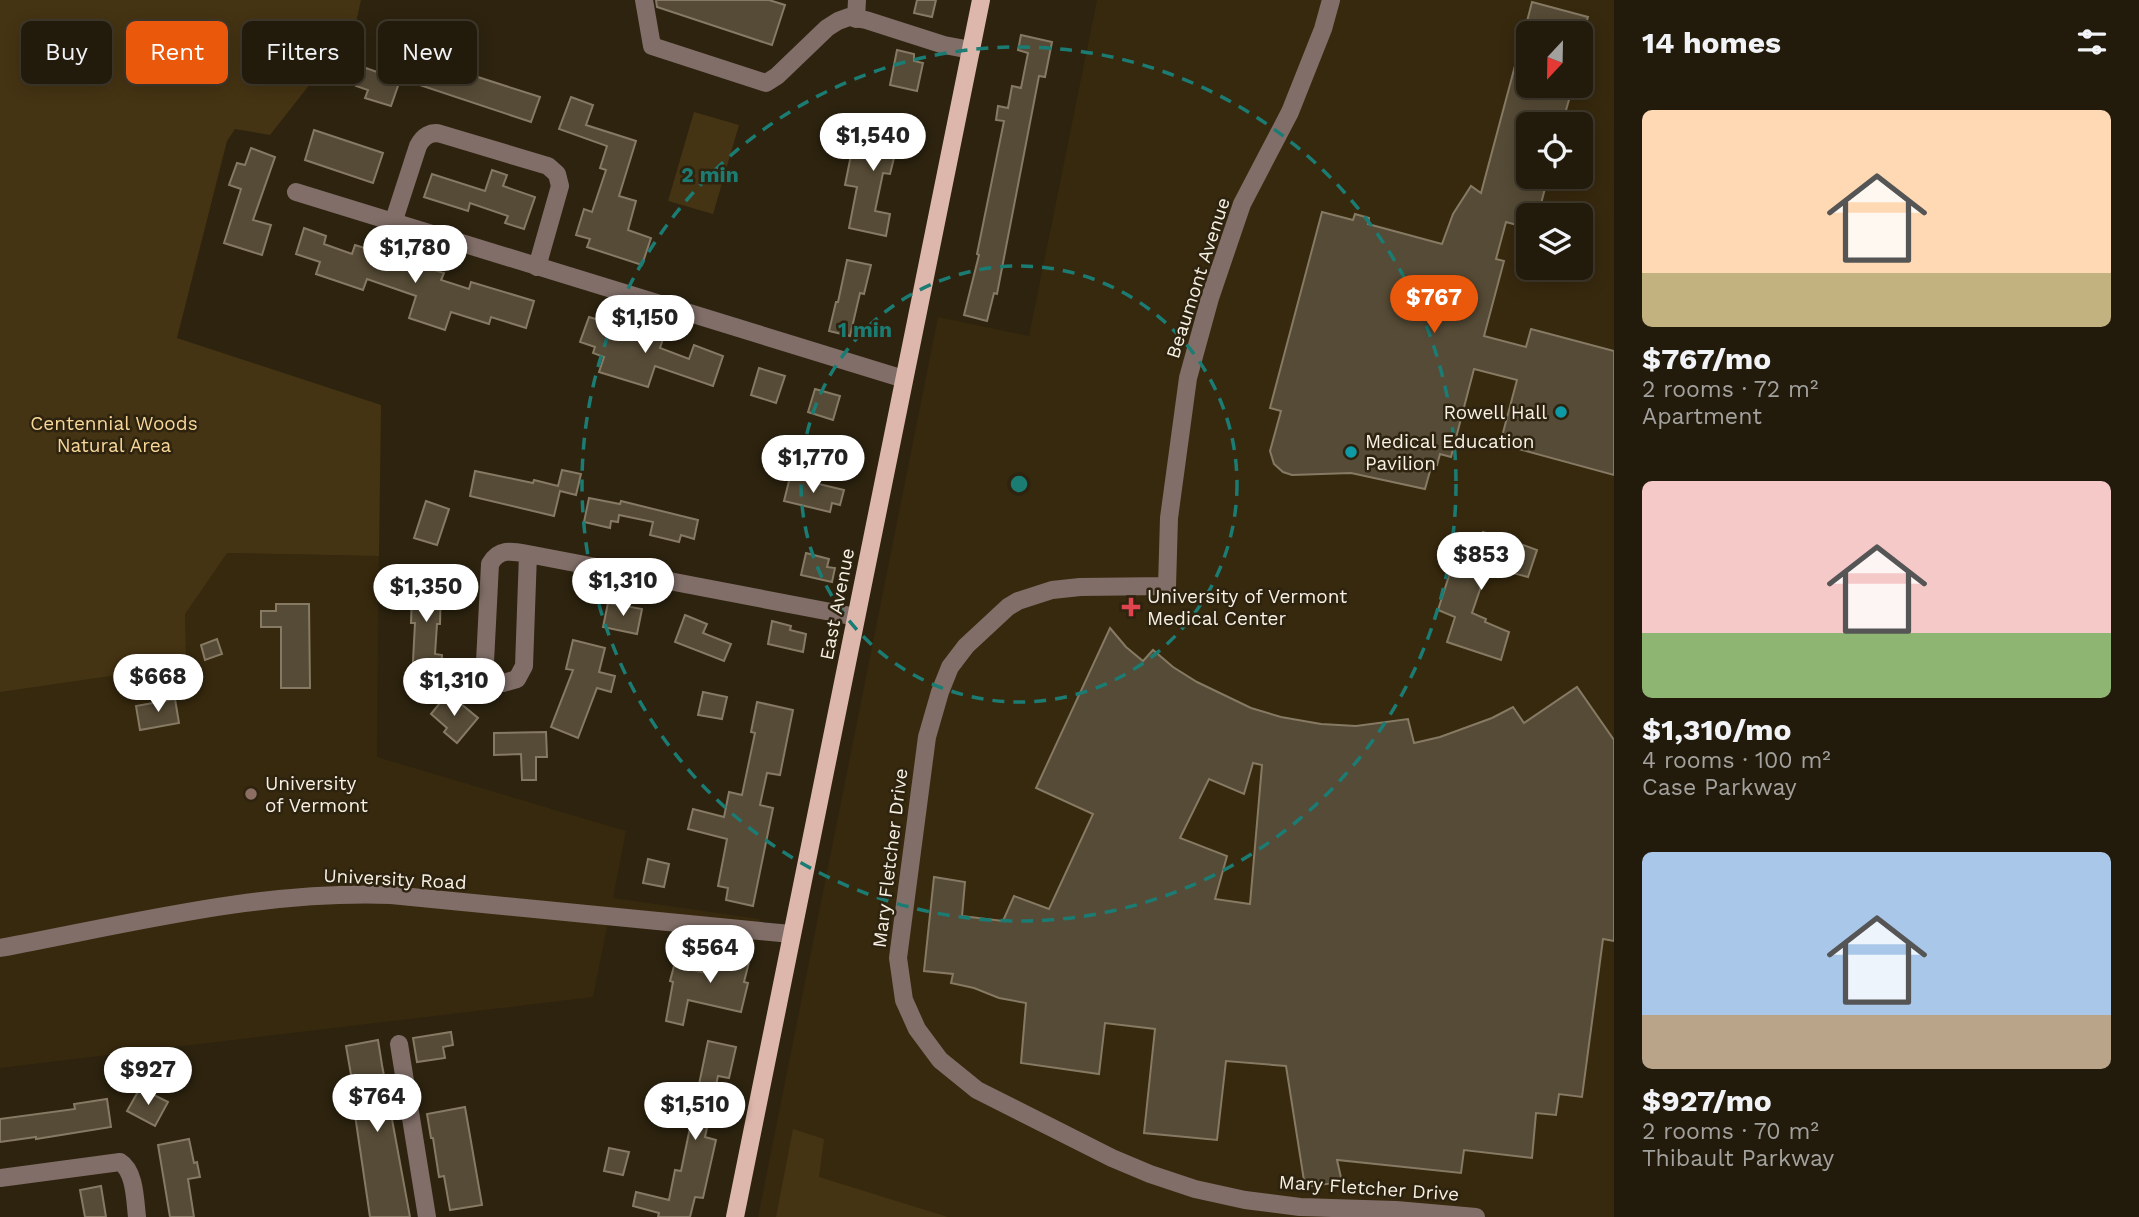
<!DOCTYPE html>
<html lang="en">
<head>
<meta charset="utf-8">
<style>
  body { margin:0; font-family:"Work Sans",sans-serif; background:#2a2314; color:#f1f3f6; height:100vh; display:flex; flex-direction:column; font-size:26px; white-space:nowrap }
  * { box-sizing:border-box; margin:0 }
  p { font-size:23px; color:#a2a19d }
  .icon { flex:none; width:38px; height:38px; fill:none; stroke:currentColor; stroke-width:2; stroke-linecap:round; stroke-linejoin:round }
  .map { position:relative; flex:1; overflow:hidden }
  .side { display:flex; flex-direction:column; background:#221a0b; width:525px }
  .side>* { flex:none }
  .top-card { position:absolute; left:21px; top:21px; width:665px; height:63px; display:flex; gap:14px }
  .needle { width:46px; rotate:202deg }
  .fabs { position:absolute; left:1516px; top:21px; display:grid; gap:14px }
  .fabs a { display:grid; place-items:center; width:77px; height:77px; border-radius:10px; background:#221a0b; box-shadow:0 4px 18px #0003,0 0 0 2px #3f382c; font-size:35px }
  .price { position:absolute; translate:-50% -60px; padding:0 16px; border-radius:24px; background:#fff; color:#222; font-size:23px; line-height:46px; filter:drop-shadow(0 2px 4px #0008) }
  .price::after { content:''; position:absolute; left:50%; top:42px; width:21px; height:16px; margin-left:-10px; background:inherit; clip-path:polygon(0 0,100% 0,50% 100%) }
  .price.selected { background:#ea580c; color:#fff }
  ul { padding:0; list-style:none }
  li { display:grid; align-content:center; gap:14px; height:371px; padding:0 28px }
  li span { display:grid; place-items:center; height:217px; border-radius:10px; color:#555 }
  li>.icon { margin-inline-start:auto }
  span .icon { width:126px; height:126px; fill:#fffc; stroke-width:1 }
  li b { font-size:30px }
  h2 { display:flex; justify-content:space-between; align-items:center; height:84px; padding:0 28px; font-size:30px }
  .tag { padding:0 24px; border-radius:10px; background:#221a0b; box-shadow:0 4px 18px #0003,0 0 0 2px #3f382c; font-size:24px; line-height:63px }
  .tag.selected { background:#ea580c; color:#fff }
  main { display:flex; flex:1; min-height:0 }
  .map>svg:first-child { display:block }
  .built { fill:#37290e; fill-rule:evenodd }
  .green { fill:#453413 }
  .building { fill:#564b36; stroke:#867a64; stroke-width:2; fill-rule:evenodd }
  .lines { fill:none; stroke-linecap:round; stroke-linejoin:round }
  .minor { stroke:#816e68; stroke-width:18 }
  .major { stroke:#deb7ac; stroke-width:18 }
  .ring { fill:none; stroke:#1b7c74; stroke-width:3.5; stroke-dasharray:12 9 }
  .culture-dot { fill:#0f9aa8; stroke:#2d230f; stroke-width:2.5 }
  .health-dot { fill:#e0444e; stroke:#2d230f; stroke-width:2.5 }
  .education-dot { fill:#8d6e63; stroke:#2d230f; stroke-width:2.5 }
  .labels { text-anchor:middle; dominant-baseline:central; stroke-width:5; stroke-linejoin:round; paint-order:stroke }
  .street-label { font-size:19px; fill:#f7f0e4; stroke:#2d230f }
  .poi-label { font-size:19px; fill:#f7f0e4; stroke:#2d230f; text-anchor:start }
  .park-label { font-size:19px; fill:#f8d799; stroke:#2d230f }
  .centre { fill:#1b7c74; stroke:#2d230f; stroke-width:3.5 }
  .ring-label { font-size:21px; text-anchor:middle; font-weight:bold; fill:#1b7c74; stroke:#2d230f; stroke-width:5; stroke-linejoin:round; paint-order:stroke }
</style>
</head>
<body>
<main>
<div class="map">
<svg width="1614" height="1217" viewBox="0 0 1614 1217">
  <rect width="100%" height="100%" fill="#2d230f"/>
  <g class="built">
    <path d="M1097 0H1614V1217H758L938 317 1029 336ZM1528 33H1580V86H1528ZM1528 124H1580V177H1528ZM1528 215H1580V268H1528Z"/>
    <polygon points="0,543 227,553 379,556 377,757 626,831 613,898 760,919 755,943 608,922 593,997 0,1068"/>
  </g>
  <g class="green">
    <polygon points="0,0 361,0 355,27 270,135 235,129 227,141 177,338 381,405 379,556 227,553 185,614 186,665 0,692"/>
    <polygon points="694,112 739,125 713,214 668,201"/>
    <polygon points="793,1129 824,1139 819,1177 948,1217 776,1217"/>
  </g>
  <g class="building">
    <polygon points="656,0 769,0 785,5 772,45 657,7"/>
    <polygon points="917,0 936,0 932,17 914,13"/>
    <polygon points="1532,2 1588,17 1583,33 1524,33"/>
    <polygon points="1021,35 1052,42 1045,77 1039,76 997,294 994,293 987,321 964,315 979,255 977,254 1004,121 996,120 998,106 1008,108 1012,86 1021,88 1028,53 1018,50"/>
    <polygon points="1523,36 1528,37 1528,86 1573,86 1562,124 1528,124 1528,177 1548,177 1538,215 1528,215 1528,228 1506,222 1496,259 1504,261 1484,336 1526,347 1531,329 1614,351 1614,475 1500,444 1517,380 1474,369 1451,457 1440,454 1437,465 1432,464 1425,489 1351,473 1292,475 1283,472 1274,464 1270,451 1281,411 1270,408 1322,212 1353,220 1355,214 1369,218 1368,224 1442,244 1453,214 1471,186 1481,193"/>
    <polygon points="897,50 914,54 914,61 923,63 917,91 890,85"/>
    <polygon points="419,58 540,97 531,122 411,82"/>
    <polygon points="363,67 400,80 391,106 365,98 368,90 356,86"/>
    <polygon points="571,97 593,105 586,125 636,141 619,196 636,201 628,230 651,238 642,265 587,247 590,239 576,235 584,209 592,212 606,170 600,168 607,146 559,129"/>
    <polygon points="878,121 909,128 903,156 895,154 890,174 883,173 875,211 890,214 886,236 849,228 857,187 845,185 853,145 851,145 854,128 876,132"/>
    <polygon points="314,130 383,153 373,183 305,160"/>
    <polygon points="251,148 275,157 253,220 271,225 262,255 224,243 241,189 229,185 237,163 245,165"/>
    <polygon points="492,170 507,175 503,186 535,197 524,229 505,223 508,216 470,203 468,211 424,197 432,174 485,191"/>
    <polygon points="304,228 326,236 324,244 352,254 355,245 444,273 441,280 469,289 471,282 534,301 526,328 491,317 489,324 451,312 445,330 409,318 416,296 367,279 363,290 316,274 320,262 296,254"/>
    <polygon points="847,260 871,265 864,294 860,293 850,336 829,331 836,302 838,302"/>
    <polygon points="589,317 663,339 660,348 689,359 694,345 723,356 713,386 655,366 648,387 599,372 604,357 593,353 595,347 580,342"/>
    <polygon points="759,368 785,376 776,403 751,395"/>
    <polygon points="815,389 840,396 833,420 808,412"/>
    <polygon points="777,452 794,457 790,472 773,468"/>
    <polygon points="562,470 581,474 576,495 560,491 554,516 470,496 475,471 533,483 534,480 558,486"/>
    <polygon points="790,477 844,490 840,505 832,503 830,512 784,501"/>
    <polygon points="589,498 620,504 621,501 698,520 694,539 681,535 679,542 650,535 653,522 619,515 618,522 611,521 610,528 584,522"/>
    <polygon points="426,501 449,509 437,545 414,538"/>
    <polygon points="1483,532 1496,537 1496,535 1537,550 1528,577 1502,570 1501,574 1487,569 1472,613 1486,619 1485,622 1509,632 1501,660 1447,642 1455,617 1438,610 1457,551 1475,557"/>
    <polygon points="806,553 829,559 827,567 835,568 832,582 801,575"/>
    <polygon points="413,566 435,567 435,586 441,586 440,624 437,624 435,654 442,655 440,682 412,680 415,623 411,623"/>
    <polygon points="608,603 642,609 637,634 603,627"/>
    <polygon points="276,604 309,604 310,688 281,688 281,627 261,627 261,611 276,611"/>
    <polygon points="685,615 707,624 703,633 731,644 724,661 675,642"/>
    <polygon points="772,621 791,626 790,630 806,634 803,652 768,644"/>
    <path d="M1110 628 1126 647 1143 661 1153 650 1173 667 1197 682 1251 708 1281 717 1321 724 1356 726 1408 719 1414 743 1440 737 1492 718 1513 707 1524 723 1577 687 1614 740V941L1603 939 1582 1097 1559 1094 1556 1115 1536 1113 1532 1158 1464 1150 1461 1173 1337 1160 1342 1182 1305 1187 1286 1066 1226 1061 1217 1140 1144 1133 1155 1029 1105 1023 1099 1074 1021 1063 1026 1003 999 998 974 988 951 983 953 974 924 971 934 877 965 882 962 916 1003 921 1014 896 1049 909 1093 814 1036 788ZM1253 763 1262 765 1250 904 1215 899 1227 856 1180 838 1209 779 1244 794Z"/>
    <polygon points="217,639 222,654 205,660 201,645"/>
    <polygon points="573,640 605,648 599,672 615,676 611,692 597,688 578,738 551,727 573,670 566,669"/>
    <polygon points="703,692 727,697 722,719 698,715"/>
    <polygon points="448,693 478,718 457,743 444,732 447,728 431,714"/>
    <polygon points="175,699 179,723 140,730 136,706"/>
    <polygon points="757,702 793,710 780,775 767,773 760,805 773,808 753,906 726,900 728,888 718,886 727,839 688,829 693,809 724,817 729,792 742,795 755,733 751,732"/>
    <polygon points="546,732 547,757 536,757 536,780 522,780 521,754 494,755 494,733"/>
    <polygon points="648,859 669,864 664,887 643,883"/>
    <polygon points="726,945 746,950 744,960 749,962 744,982 748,983 741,1012 688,1000 683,1025 666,1021 673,982 670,981 674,966 711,974 716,952 724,954"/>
    <polygon points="451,1032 453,1045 443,1047 445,1058 417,1062 413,1038"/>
    <polygon points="378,1040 382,1065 410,1217 370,1217 355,1115 358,1115 346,1046"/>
    <polygon points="708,1041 736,1047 729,1078 718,1076 705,1137 716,1140 703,1198 695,1197 690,1217 658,1217 659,1213 633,1206 636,1192 669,1200 675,1170 681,1171"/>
    <polygon points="140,1088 168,1102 155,1126 127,1111"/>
    <polygon points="107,1099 111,1127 36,1139 36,1137 0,1142 0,1119 75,1109 74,1104"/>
    <polygon points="465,1107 482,1205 450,1210 444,1176 439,1177 433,1138 431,1138 427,1114"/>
    <polygon points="189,1139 194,1163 197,1162 200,1177 188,1179 194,1217 170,1217 158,1145"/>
    <polygon points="609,1148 629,1152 623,1175 604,1171"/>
    <polygon points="101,1186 106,1217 85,1217 80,1190"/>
  </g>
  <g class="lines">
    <g class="minor">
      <polyline points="644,0 652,46 766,83 777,76 827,28 838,21 849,17 866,20 944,45 971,50"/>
      <polyline points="1331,0 1323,29 1290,112 1242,204 1210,298 1188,378 1169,518 1167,586 1080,587 1052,590 1018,601 1008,607 966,646 950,667 940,692 927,737 898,958 904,1000 917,1029 940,1060 977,1090 1112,1158 1150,1174 1195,1189 1245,1200 1300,1207 1396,1210 1476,1217"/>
      <polyline points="856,19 857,0"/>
      <polyline points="296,192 904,379"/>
      <path d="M393 223 418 146C423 136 431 131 441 134L548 166 557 174 560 186 537 267"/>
      <path d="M528 554 524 666 517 679 503 683 490 676 485 662 490 564C499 548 512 551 528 554L831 612 856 617"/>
      <path d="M0 948C129 924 259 890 391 895L791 934"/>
      <polyline points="399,1044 427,1217"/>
      <path d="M0 1178 120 1162C135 1171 135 1200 137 1217"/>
    </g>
    <polyline class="major" points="735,1217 981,0"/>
  </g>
  <g class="ring">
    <circle cx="1019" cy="484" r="218"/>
    <circle cx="1019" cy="484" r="437"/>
  </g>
  <g class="culture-dot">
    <circle cx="1561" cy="412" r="7"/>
    <circle cx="1351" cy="452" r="7"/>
  </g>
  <path class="health-dot" d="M1127.5 596.5h7v7h7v7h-7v7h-7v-7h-7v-7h7z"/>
  <circle class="education-dot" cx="251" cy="794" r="7"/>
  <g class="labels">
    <g class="street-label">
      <text transform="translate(1198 278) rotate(-72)">Beaumont Avenue</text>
      <text transform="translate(837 604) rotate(-79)">East Avenue</text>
      <text transform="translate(890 858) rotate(-83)">Mary Fletcher Drive</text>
      <text transform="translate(395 879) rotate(3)">University Road</text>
      <text transform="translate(1369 1188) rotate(4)">Mary Fletcher Drive</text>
    </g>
    <g class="poi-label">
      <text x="1547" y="412" text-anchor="end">Rowell Hall</text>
      <text x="1365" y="441">Medical Education<tspan x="1365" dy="22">Pavilion</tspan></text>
      <text x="1147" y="596">University of Vermont<tspan x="1147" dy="22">Medical Center</tspan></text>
      <text x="265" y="783">University<tspan x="265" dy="22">of Vermont</tspan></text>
    </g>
    <g class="park-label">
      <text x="114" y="423">Centennial Woods<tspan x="114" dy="22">Natural Area</tspan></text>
    </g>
  </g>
  <circle cx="1019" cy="484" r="10" class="centre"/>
  <g class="ring-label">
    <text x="710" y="182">2 min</text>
    <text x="865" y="337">1 min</text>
  </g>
</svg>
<div class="fabs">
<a><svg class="needle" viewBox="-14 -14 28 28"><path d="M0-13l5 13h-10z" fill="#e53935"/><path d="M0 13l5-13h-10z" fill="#a2a19d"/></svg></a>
<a><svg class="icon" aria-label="locate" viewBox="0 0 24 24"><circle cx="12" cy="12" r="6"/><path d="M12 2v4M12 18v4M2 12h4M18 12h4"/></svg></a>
<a><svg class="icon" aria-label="layers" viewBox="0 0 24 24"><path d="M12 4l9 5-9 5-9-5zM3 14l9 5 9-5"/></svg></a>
</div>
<b class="price" style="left:873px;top:173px">$1,540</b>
<b class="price" style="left:415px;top:285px">$1,780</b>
<b class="price selected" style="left:1434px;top:335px">$767</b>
<b class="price" style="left:645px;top:355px">$1,150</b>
<b class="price" style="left:813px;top:495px">$1,770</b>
<b class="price" style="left:1481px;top:592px">$853</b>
<b class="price" style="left:623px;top:618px">$1,310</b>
<b class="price" style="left:426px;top:624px">$1,350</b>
<b class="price" style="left:158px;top:714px">$668</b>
<b class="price" style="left:454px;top:718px">$1,310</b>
<b class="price" style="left:710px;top:985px">$564</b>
<b class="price" style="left:148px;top:1107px">$927</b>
<b class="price" style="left:377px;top:1134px">$764</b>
<b class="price" style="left:695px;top:1142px">$1,510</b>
<div class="top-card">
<a class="tag">Buy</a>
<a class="tag selected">Rent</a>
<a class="tag">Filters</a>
<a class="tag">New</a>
</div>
</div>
<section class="side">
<h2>14 homes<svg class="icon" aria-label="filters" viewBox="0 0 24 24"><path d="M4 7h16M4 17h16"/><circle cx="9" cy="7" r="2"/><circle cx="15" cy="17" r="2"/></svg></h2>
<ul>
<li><span style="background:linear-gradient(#ffd9b3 75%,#c2b280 0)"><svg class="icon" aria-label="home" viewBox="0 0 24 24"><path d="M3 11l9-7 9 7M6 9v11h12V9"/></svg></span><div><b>$767/mo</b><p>2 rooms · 72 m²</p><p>Apartment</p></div></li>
<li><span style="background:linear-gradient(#f6c9c9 70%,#8fb573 0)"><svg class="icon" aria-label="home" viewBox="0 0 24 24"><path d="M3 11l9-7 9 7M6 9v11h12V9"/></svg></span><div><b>$1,310/mo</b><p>4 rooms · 100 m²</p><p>Case Parkway</p></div></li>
<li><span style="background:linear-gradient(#a9c7e8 75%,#b9a48a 0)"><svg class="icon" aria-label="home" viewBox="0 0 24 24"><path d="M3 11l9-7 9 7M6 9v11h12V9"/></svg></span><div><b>$927/mo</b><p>2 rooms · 70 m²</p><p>Thibault Parkway</p></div></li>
</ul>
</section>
</main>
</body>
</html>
